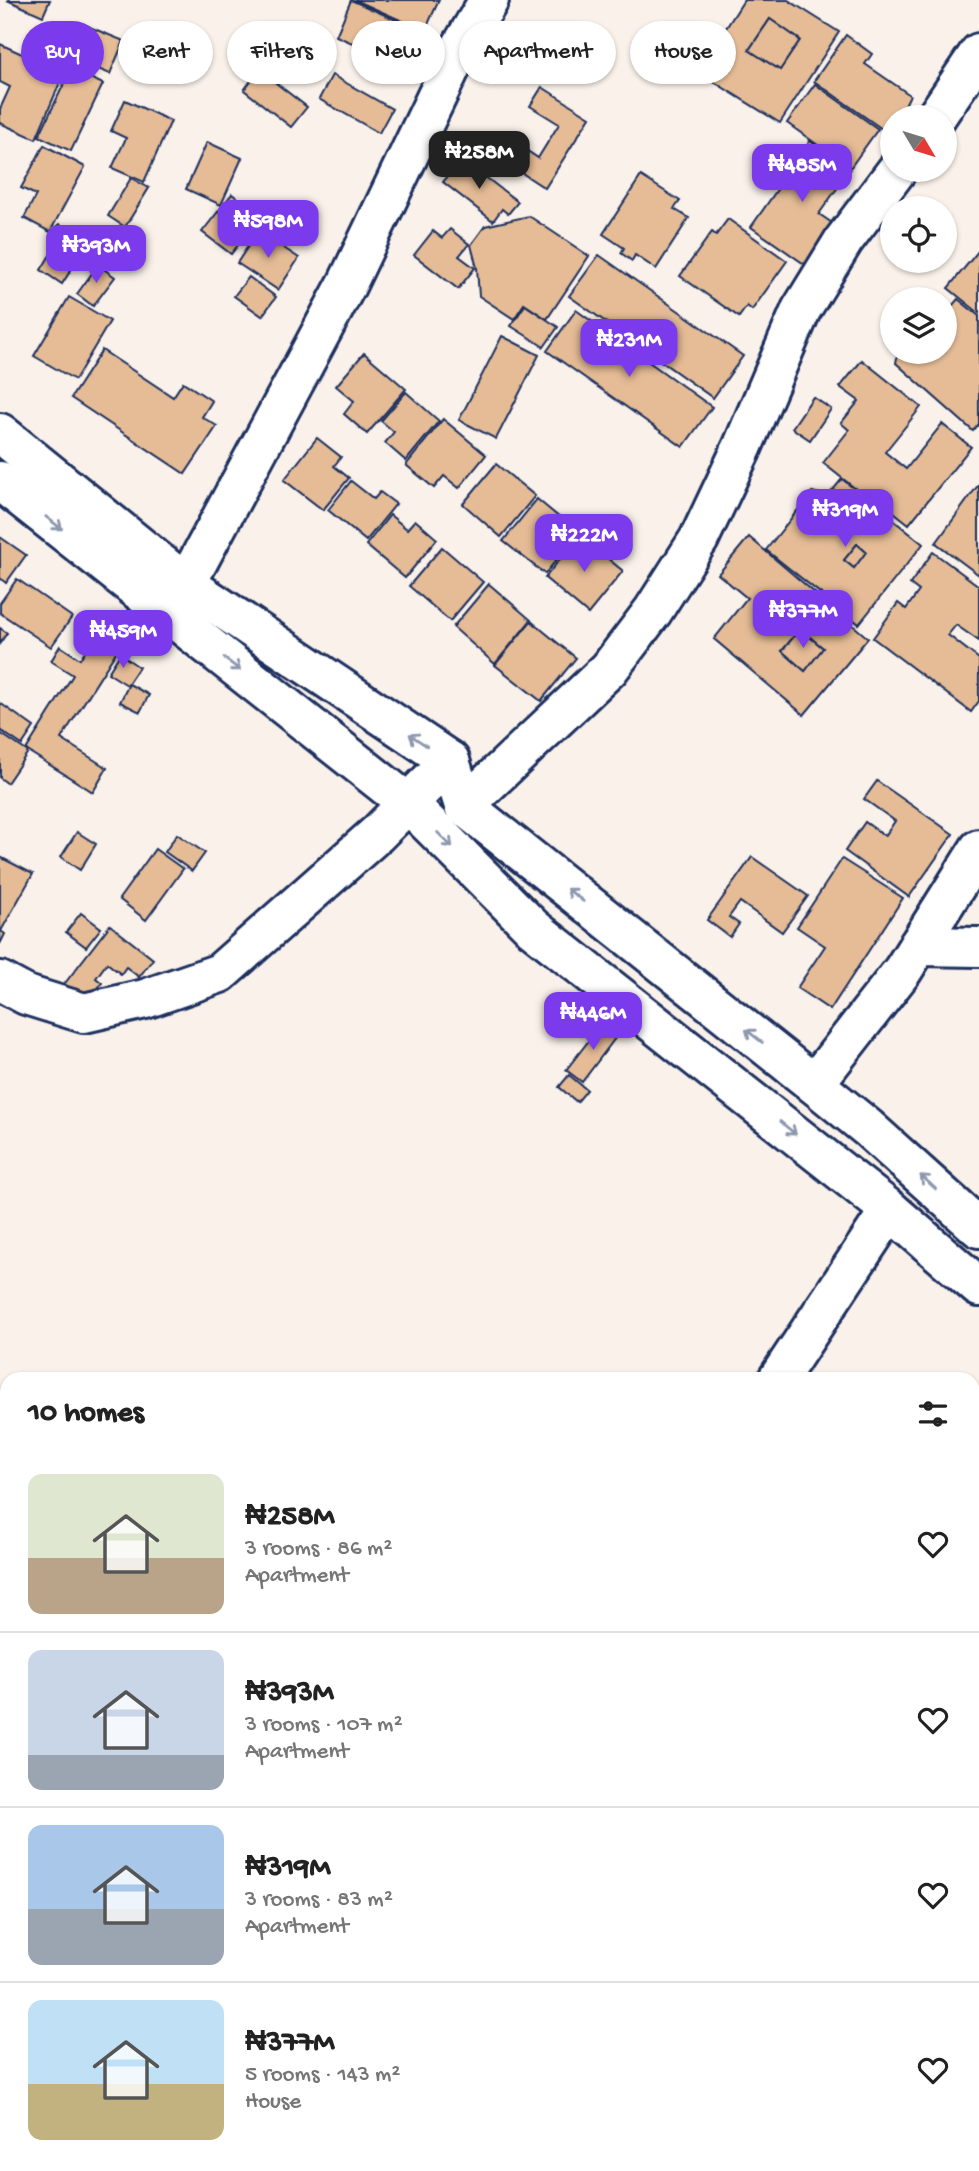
<!DOCTYPE html>
<html lang="en">
<head>
<meta charset="utf-8">
<style>
  body { margin:0; font-family:"Gochi Hand",sans-serif; background:#f6f6f6; color:#222; height:100vh; display:flex; flex-direction:column; font-size:26px; white-space:nowrap }
  * { box-sizing:border-box; margin:0 }
  p { font-size:23px; color:#767676 }
  .icon { flex:none; width:38px; height:38px; fill:none; stroke:currentColor; stroke-width:2; stroke-linecap:round; stroke-linejoin:round }
  .map { position:relative; flex:1; overflow:hidden }
  .side { position:absolute; left:0px; top:1372px; width:980px; height:800px; display:flex; flex-direction:column; background:#fff; border-radius:21px 21px 0 0; box-shadow:0 2px 5px #0004 }
  .side>* { flex:none }
  .top-card { position:absolute; left:21px; top:21px; width:938px; height:63px; display:flex; gap:14px }
  .needle { width:46px; rotate:128deg }
  .buttons { position:absolute; left:880px; top:105px; display:grid; gap:14px }
  .buttons a { display:grid; place-items:center; width:77px; height:77px; border-radius:50%; background:#fff; box-shadow:0 2px 5px #0004; font-size:35px }
  .price { position:absolute; translate:-50% -60px; padding:0 16px; border-radius:14px; background:#7c3aed; color:#fff; font-size:23px; line-height:46px; filter:drop-shadow(0 2px 4px #0008) }
  .price::after { content:''; position:absolute; left:50%; top:42px; width:21px; height:16px; margin-left:-10px; background:inherit; clip-path:polygon(0 0,100% 0,50% 100%) }
  .price.current { background:#222; color:#fff }
  ul { padding:0; list-style:none }
  li { display:flex; align-items:center; gap:21px; height:175px; padding:0 28px }
  li+li { border-top:2px solid #e0e0e0 }
  li span { display:grid; place-items:center; flex:none; width:196px; height:140px; border-radius:14px; color:#555 }
  li>.icon { margin-inline-start:auto }
  span .icon { width:84px; height:84px; fill:#fffc; stroke-width:1 }
  li b { font-size:30px }
  h2 { display:flex; justify-content:space-between; align-items:center; height:84px; padding:0 28px; font-size:30px }
  .tag { padding:0 24px; border-radius:32px; background:#fff; box-shadow:0 2px 5px #0004; font-size:24px; line-height:63px }
  .tag.current { background:#7c3aed; color:#fff }
  .map>svg:first-child { display:block }
  .building { fill:#e5bc96; stroke:#1b2f5e; stroke-width:2; fill-rule:evenodd }
  .lines { fill:none; stroke-linecap:round; stroke-linejoin:round }
  .street-casing { stroke:#1b2f5e; stroke-width:44 }
  .primary-casing { stroke:#1b2f5e; stroke-width:44 }
  .street { stroke:#fff; stroke-width:38 }
  .primary { stroke:#fff; stroke-width:38 }
  .oneway { stroke:#8d97ae }
</style>
</head>
<body>
<div class="map">
<svg width="979" height="2171" viewBox="0 0 979 2171">
  <rect width="100%" height="100%" fill="#faf2ea"/>
  <filter id="ink" filterUnits="userSpaceOnUse"><feTurbulence type="fractalNoise" baseFrequency=".0143" numOctaves="2"/><feDisplacementMap in="SourceGraphic" scale="14" xChannelSelector="R" yChannelSelector="G"/><feConvolveMatrix kernelMatrix="1 2 1 2 8 2 1 2 1" color-interpolation-filters="sRGB"/></filter>
  <g filter="url(#ink)">
    <g class="building">
      <polygon points="7,0 50,0 43,16"/>
      <polygon points="351,0 419,30 404,65 336,36"/>
      <polygon points="355,0 439,0 425,31"/>
      <path d="M744 0H788L839 32 780 123 698 72ZM770 19 800 40 780 70 749 50Z"/>
      <polygon points="770,19 800,40 780,70 749,50"/>
      <polygon points="87,26 124,41 110,74 74,59"/>
      <polygon points="846,35 872,54 865,64 910,95 906,103 918,111 913,117 892,117 892,136 814,81"/>
      <polygon points="0,44 64,73 36,139 0,123 0,109 10,87 0,82"/>
      <polygon points="71,69 103,84 71,151 39,136"/>
      <polygon points="259,70 307,107 291,127 244,90"/>
      <polygon points="332,75 392,109 379,133 319,99"/>
      <polygon points="815,84 878,129 850,168 787,123"/>
      <polygon points="542,87 590,117 545,188 505,162 517,144 538,158 559,124 530,106"/>
      <polygon points="125,100 171,121 144,182 112,168 126,138 111,131"/>
      <polygon points="810,141 850,170 819,214 838,227 810,268 751,227 781,184 767,175 777,159 791,169"/>
      <polygon points="207,142 242,158 221,205 186,189"/>
      <polygon points="44,145 85,167 50,232 24,218 36,195 21,188"/>
      <polygon points="462,159 518,202 508,214 502,209 493,221 443,182"/>
      <polygon points="641,176 680,201 674,209 689,218 656,269 635,255 632,261 621,253 624,248 603,234"/>
      <polygon points="131,178 149,188 125,227 108,216"/>
      <polygon points="232,194 261,216 231,254 202,232"/>
      <polygon points="529,216 589,256 547,319 524,304 514,319 479,296 477,268 471,245 485,226"/>
      <polygon points="728,219 787,261 752,310 747,306 739,317 680,276 712,232 716,235"/>
      <polygon points="59,224 88,243 62,284 41,270 58,242 50,237"/>
      <polygon points="450,229 469,244 459,256 475,268 458,289 414,255 433,231 442,238"/>
      <polygon points="258,231 299,258 278,290 237,263"/>
      <polygon points="979,250 979,313 948,288"/>
      <polygon points="599,255 743,356 713,398 569,296"/>
      <polygon points="98,265 115,277 93,306 77,294"/>
      <polygon points="249,277 276,297 262,316 234,296"/>
      <polygon points="69,297 110,321 75,380 34,356"/>
      <polygon points="958,299 979,316 979,424 973,431 896,363 898,352 945,352 945,314"/>
      <polygon points="525,305 558,327 544,347 511,326"/>
      <polygon points="576,310 712,407 683,447 547,351"/>
      <polygon points="502,336 539,355 496,439 459,420"/>
      <polygon points="102,350 173,397 183,382 212,401 202,417 217,426 185,474 71,398"/>
      <polygon points="364,353 406,389 367,434 344,414 354,401 336,386"/>
      <polygon points="862,360 921,407 885,452 906,469 942,424 971,447 909,524 885,505 881,509 823,463 849,430 841,423 859,401 840,387"/>
      <polygon points="406,392 439,421 406,461 385,443 394,432 381,421"/>
      <polygon points="813,397 831,409 810,440 792,428"/>
      <polygon points="443,419 486,455 459,488 444,476 434,488 406,465"/>
      <polygon points="317,438 341,457 334,466 349,478 323,510 284,480"/>
      <polygon points="496,464 535,496 501,537 463,504"/>
      <path d="M842 479 923 544 859 624 766 550 812 492 828 496ZM857 544 866 552 854 568 844 560Z"/>
      <polygon points="351,481 374,499 380,492 396,504 366,541 328,510"/>
      <polygon points="979,484 979,575 936,543"/>
      <polygon points="537,499 578,533 545,574 503,541"/>
      <polygon points="390,515 407,529 415,520 437,539 405,578 366,545"/>
      <polygon points="579,535 623,571 588,614 545,578"/>
      <polygon points="0,537 26,555 6,583 0,578"/>
      <path d="M749 537 868 638 804 715 714 639 747 598 718 574ZM800 629 823 648 805 671 782 651Z"/>
      <polygon points="857,544 866,552 854,568 844,560"/>
      <polygon points="442,547 483,582 450,621 409,586"/>
      <polygon points="933,552 979,586 979,641 956,625 948,635 979,659 979,701 971,712 873,638 898,603 906,609 919,591 910,584"/>
      <polygon points="17,579 72,617 51,647 0,613 0,603"/>
      <polygon points="489,584 531,620 495,664 453,627"/>
      <polygon points="531,621 576,658 541,701 495,665"/>
      <polygon points="0,628 7,633 0,643"/>
      <polygon points="800,629 823,648 805,671 782,651"/>
      <polygon points="95,635 118,649 61,739 107,768 93,792 26,750 73,675 51,661 60,646 80,659"/>
      <polygon points="120,654 139,667 127,685 108,673"/>
      <polygon points="129,684 149,695 140,712 120,702"/>
      <polygon points="0,703 34,727 22,745 0,730"/>
      <polygon points="0,733 28,752 7,783 0,778"/>
      <polygon points="877,781 953,834 909,897 845,851 865,822 885,836 895,821 864,799"/>
      <polygon points="77,832 96,844 80,870 61,857"/>
      <polygon points="177,834 205,853 192,871 165,852"/>
      <polygon points="155,849 183,869 146,920 119,899"/>
      <polygon points="0,857 33,874 1,931 5,934 0,944"/>
      <polygon points="752,857 808,896 782,932 740,902 729,917 739,924 730,937 707,920"/>
      <polygon points="842,859 903,898 830,1010 797,988 825,946 797,927"/>
      <polygon points="81,913 101,928 86,947 66,932"/>
      <polygon points="110,925 153,959 139,977 126,967 121,974 107,963 96,978 102,983 82,1008 59,991"/>
      <polygon points="604,1021 619,1033 582,1082 566,1070"/>
      <polygon points="569,1075 587,1090 577,1102 559,1087"/>
      <polygon points="2,1826 7,1830 7,1877 0,1872 0,1829"/>
      <polygon points="0,1949 7,1954 0,1968"/>
      <polygon points="7,1973 7,2005 0,1999 0,1983"/>
      <polygon points="0,2037 7,2042 7,2080 0,2075"/>
      <polygon points="0,2080 7,2086 7,2112 0,2122"/>
      <polygon points="7,2118 7,2161 0,2156 0,2128"/>
      <polygon points="15,2165 53,2165 48,2171 10,2171"/>
    </g>
    <g class="lines">
      <g class="street-casing">
        <g id="street">
          <polyline points="936,117 979,53"/>
          <polyline points="186,584 347,284 458,52 489,0"/>
          <polyline points="464,806 609,669 653,611 699,539 742,448 801,310 844,240 897,170"/>
          <polyline points="918,946 979,947"/>
          <polyline points="0,981 26,995 84,1013 145,999 220,973 377,834 450,761"/>
          <polyline points="814,1084 903,970 979,849"/>
          <polyline points="778,1379 890,1210"/>
          <polyline points="132,2171 135,2165"/>
          <polyline points="413,2171 416,2165"/>
        </g>
      </g>
      <g class="primary-casing">
        <g id="primary">
          <polyline points="0,433 186,584 450,761 464,806 814,1084 868,1128 979,1228"/>
          <polyline points="0,481 409,804 533,928 890,1210 979,1287"/>
        </g>
      </g>
      <use href="#street" class="street"/>
      <use href="#primary" class="primary"/>
    </g>
    <defs><path id="oneway-shaft" d="M-6 0H5M1.5-3L5.5 0L1.5 3" fill="none" stroke-width="1.6" stroke-linecap="round" stroke-linejoin="round" transform="scale(1.75)"/></defs>
    <g class="oneway">
      <use href="#oneway-shaft" transform="translate(54 523) rotate(38)"/>
      <use href="#oneway-shaft" transform="translate(232 664) rotate(38)"/>
      <use href="#oneway-shaft" transform="translate(418 740) rotate(-146)"/>
      <use href="#oneway-shaft" transform="translate(445 840) rotate(45)"/>
      <use href="#oneway-shaft" transform="translate(575 895) rotate(-142)"/>
      <use href="#oneway-shaft" transform="translate(754 1036) rotate(-142)"/>
      <use href="#oneway-shaft" transform="translate(788 1128) rotate(39)"/>
      <use href="#oneway-shaft" transform="translate(928 1182) rotate(-138)"/>
    </g>
  </g>
</svg>
<div class="buttons">
<a><svg class="needle" viewBox="-14 -14 28 28"><path d="M0-13l5 13h-10z" fill="#e53935"/><path d="M0 13l5-13h-10z" fill="#767676"/></svg></a>
<a><svg class="icon" aria-label="locate" viewBox="0 0 24 24"><circle cx="12" cy="12" r="6"/><path d="M12 2v4M12 18v4M2 12h4M18 12h4"/></svg></a>
<a><svg class="icon" aria-label="layers" viewBox="0 0 24 24"><path d="M12 4l9 5-9 5-9-5zM3 14l9 5 9-5"/></svg></a>
</div>
<b class="price current" style="left:479px;top:191px">₦258M</b>
<b class="price" style="left:802px;top:204px">₦485M</b>
<b class="price" style="left:268px;top:260px">₦598M</b>
<b class="price" style="left:96px;top:285px">₦393M</b>
<b class="price" style="left:629px;top:379px">₦231M</b>
<b class="price" style="left:845px;top:549px">₦319M</b>
<b class="price" style="left:584px;top:574px">₦222M</b>
<b class="price" style="left:803px;top:650px">₦377M</b>
<b class="price" style="left:123px;top:670px">₦459M</b>
<b class="price" style="left:593px;top:1052px">₦446M</b>
<div class="top-card">
<a class="tag current">Buy</a>
<a class="tag">Rent</a>
<a class="tag">Filters</a>
<a class="tag">New</a>
<a class="tag">Apartment</a>
<a class="tag">House</a>
</div>
<section class="side">
<h2>10 homes<svg class="icon" aria-label="filters" viewBox="0 0 24 24"><path d="M4 7h16M4 17h16"/><circle cx="9" cy="7" r="2"/><circle cx="15" cy="17" r="2"/></svg></h2>
<ul>
<li><span style="background:linear-gradient(#dfe7d0 60%,#b9a48a 0)"><svg class="icon" aria-label="home" viewBox="0 0 24 24"><path d="M3 11l9-7 9 7M6 9v11h12V9"/></svg></span><div><b>₦258M</b><p>3 rooms · 86 m²</p><p>Apartment</p></div><svg class="icon" aria-label="heart" viewBox="0 0 24 24"><path d="M12 20l-8-8c-3-5 5-10 8-4 3-6 11-1 8 4z"/></svg></li>
<li><span style="background:linear-gradient(#c9d6e8 75%,#9aa5b1 0)"><svg class="icon" aria-label="home" viewBox="0 0 24 24"><path d="M3 11l9-7 9 7M6 9v11h12V9"/></svg></span><div><b>₦393M</b><p>3 rooms · 107 m²</p><p>Apartment</p></div><svg class="icon" aria-label="heart" viewBox="0 0 24 24"><path d="M12 20l-8-8c-3-5 5-10 8-4 3-6 11-1 8 4z"/></svg></li>
<li><span style="background:linear-gradient(#a9c7e8 60%,#9aa5b1 0)"><svg class="icon" aria-label="home" viewBox="0 0 24 24"><path d="M3 11l9-7 9 7M6 9v11h12V9"/></svg></span><div><b>₦319M</b><p>3 rooms · 83 m²</p><p>Apartment</p></div><svg class="icon" aria-label="heart" viewBox="0 0 24 24"><path d="M12 20l-8-8c-3-5 5-10 8-4 3-6 11-1 8 4z"/></svg></li>
<li><span style="background:linear-gradient(#bfe0f5 60%,#c2b280 0)"><svg class="icon" aria-label="home" viewBox="0 0 24 24"><path d="M3 11l9-7 9 7M6 9v11h12V9"/></svg></span><div><b>₦377M</b><p>5 rooms · 143 m²</p><p>House</p></div><svg class="icon" aria-label="heart" viewBox="0 0 24 24"><path d="M12 20l-8-8c-3-5 5-10 8-4 3-6 11-1 8 4z"/></svg></li>
</ul>
</section>
</div>
</body>
</html>
